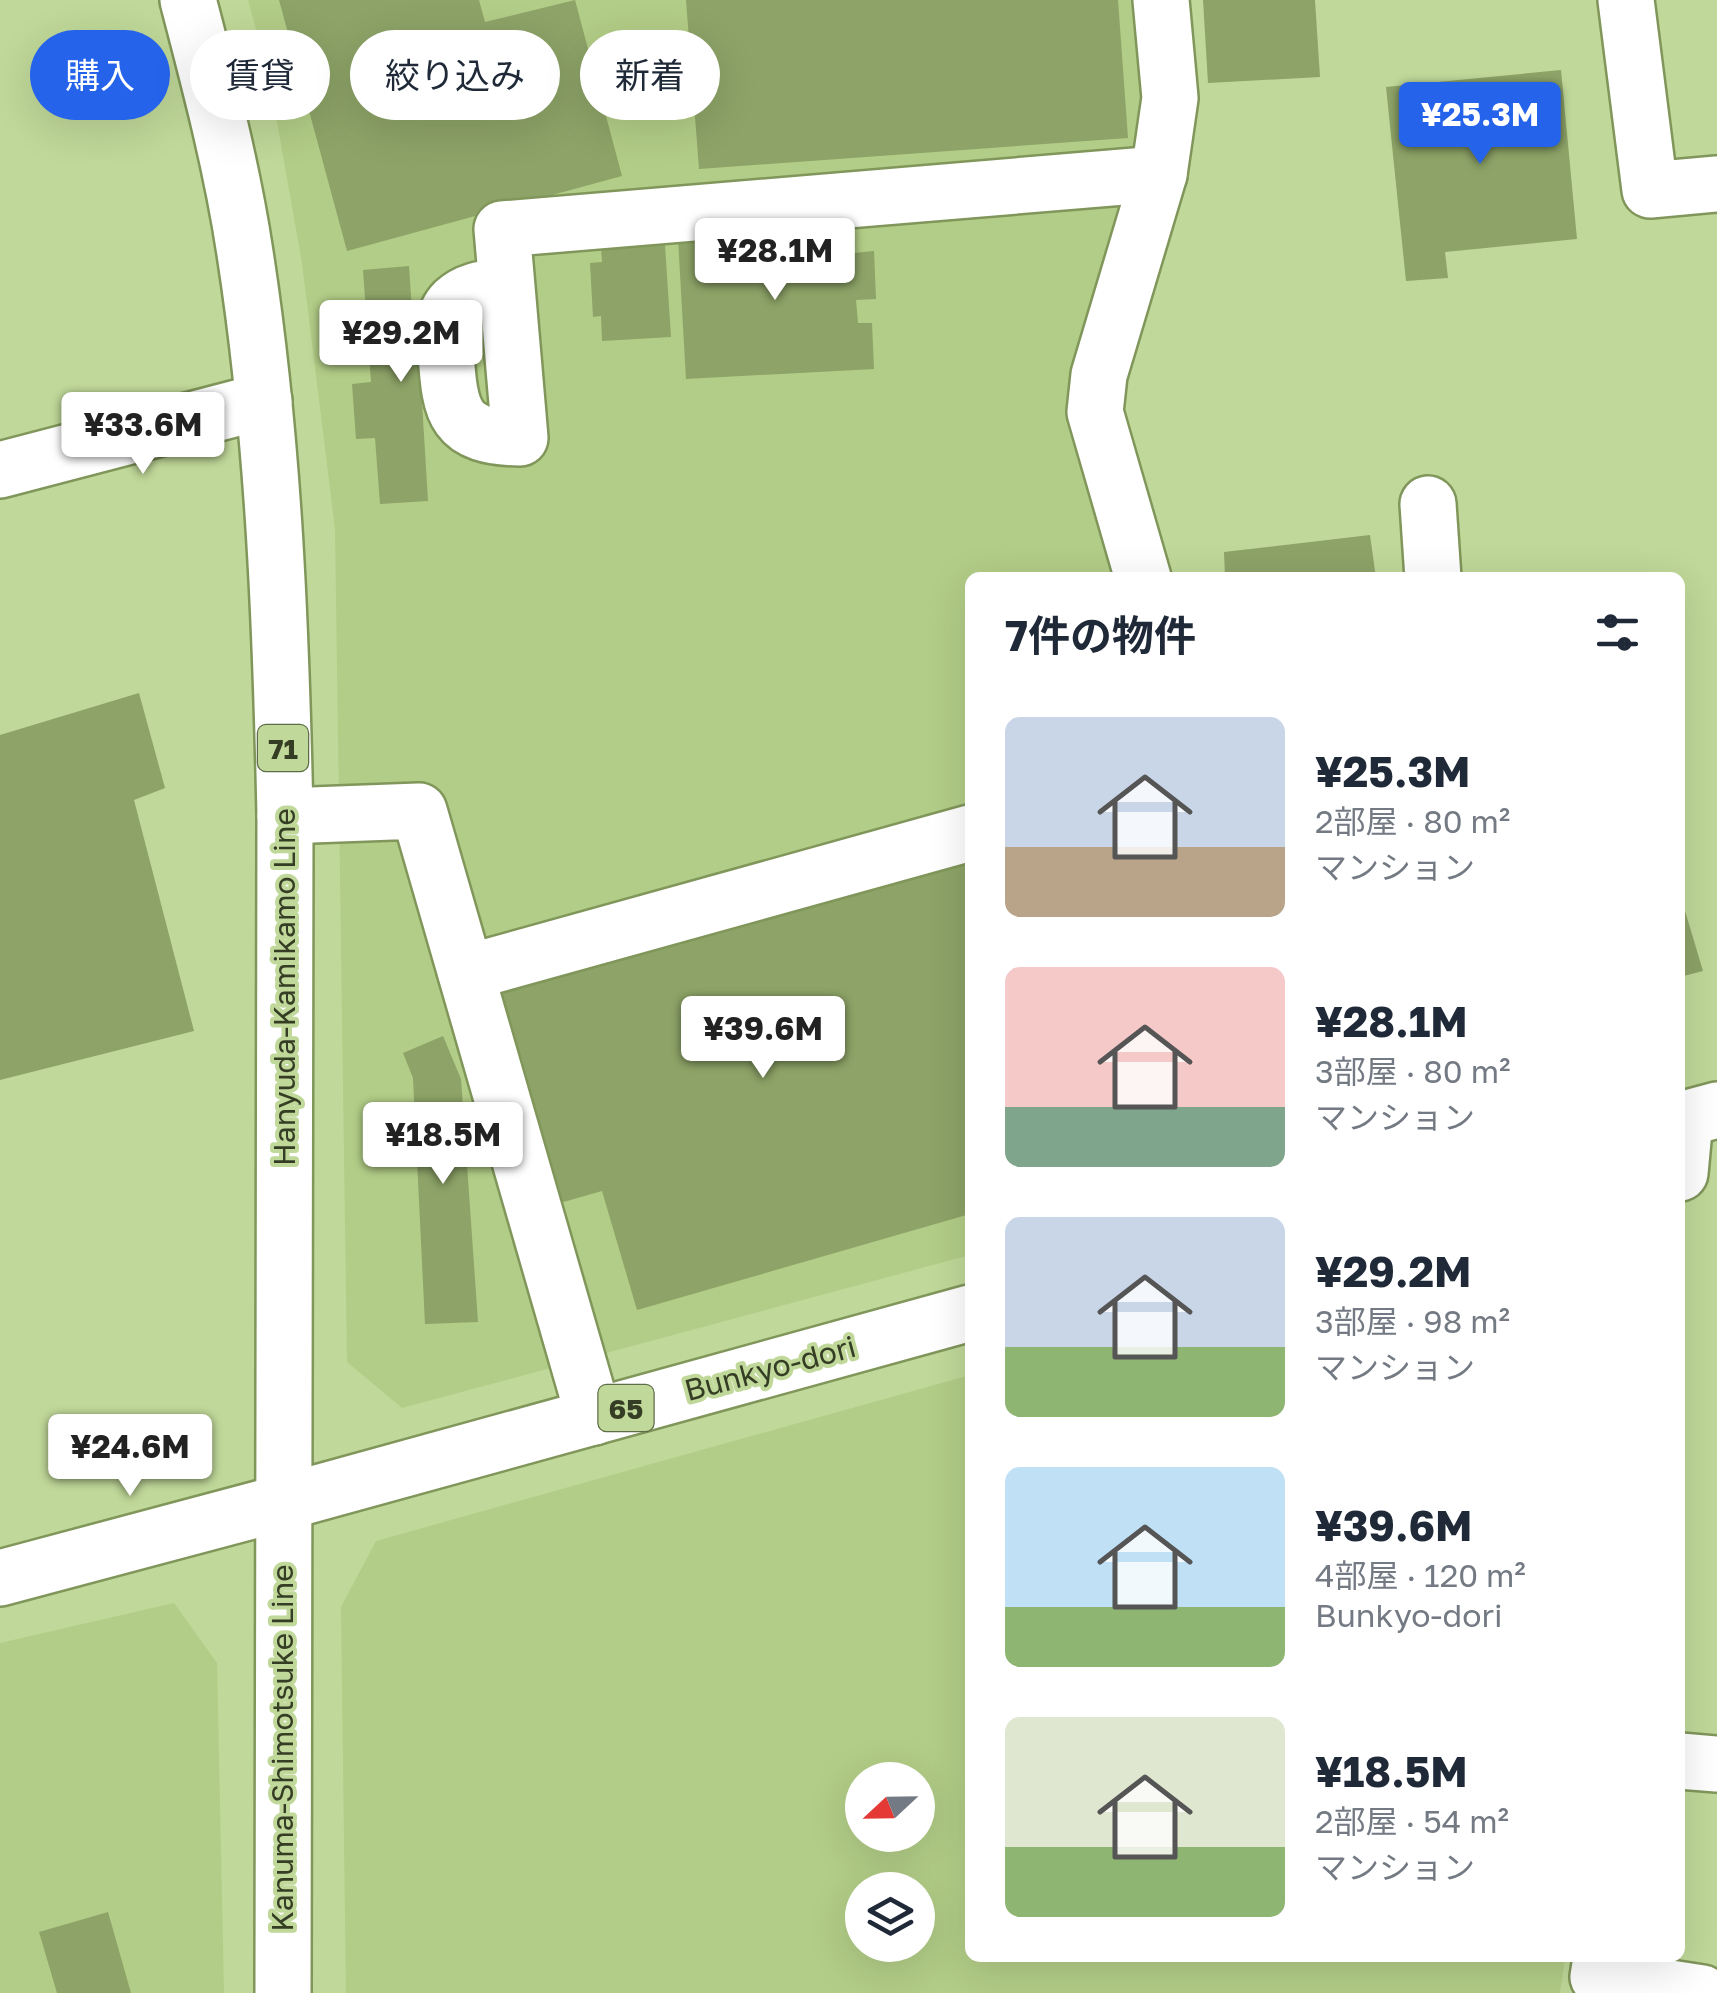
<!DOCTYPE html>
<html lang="ja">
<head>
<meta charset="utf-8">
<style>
  body { margin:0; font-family:"Golos Text","Noto Sans JP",sans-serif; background:#f2f2f3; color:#1f2937; height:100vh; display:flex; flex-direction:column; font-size:38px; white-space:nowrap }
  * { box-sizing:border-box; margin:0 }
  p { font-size:32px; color:#747a83 }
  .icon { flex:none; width:55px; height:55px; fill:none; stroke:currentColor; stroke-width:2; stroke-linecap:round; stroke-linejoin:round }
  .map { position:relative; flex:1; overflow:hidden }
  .sheet { position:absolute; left:965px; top:572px; width:720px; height:1390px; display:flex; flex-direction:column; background:#fff; border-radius:15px; box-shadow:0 10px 40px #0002 }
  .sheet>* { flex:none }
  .banner { position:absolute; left:30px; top:30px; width:785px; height:90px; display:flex; gap:20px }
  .needle { width:65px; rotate:248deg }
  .fabs { position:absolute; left:845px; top:1762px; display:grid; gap:20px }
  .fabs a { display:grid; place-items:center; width:90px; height:90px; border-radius:50%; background:#fff; box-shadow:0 10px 40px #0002; font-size:50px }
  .price { position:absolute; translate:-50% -85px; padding:0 22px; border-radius:10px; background:#fff; color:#222; font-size:32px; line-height:65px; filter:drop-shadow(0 2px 5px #0008) }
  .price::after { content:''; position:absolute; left:50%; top:60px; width:30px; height:22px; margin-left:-15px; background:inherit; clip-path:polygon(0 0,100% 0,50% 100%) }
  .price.current { background:#2563eb; color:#fff }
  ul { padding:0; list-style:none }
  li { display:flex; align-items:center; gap:30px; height:250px; padding:0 40px }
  li span { display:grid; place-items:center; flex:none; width:280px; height:200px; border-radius:15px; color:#555 }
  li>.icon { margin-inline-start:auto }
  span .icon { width:120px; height:120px; fill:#fffc; stroke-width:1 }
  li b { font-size:42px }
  h2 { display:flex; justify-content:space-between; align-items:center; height:120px; padding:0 40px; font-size:42px }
  .pill { padding:0 35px; border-radius:45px; background:#fff; box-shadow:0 10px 40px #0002; font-size:35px; line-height:90px }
  .pill.current { background:#2563eb; color:#fff }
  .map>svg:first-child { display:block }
  .built { fill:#b2cd87; fill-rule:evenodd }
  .building { fill:#8da367 }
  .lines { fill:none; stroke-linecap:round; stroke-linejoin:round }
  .minor-casing { stroke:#80965a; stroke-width:60 }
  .major-casing { stroke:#80965a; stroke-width:60 }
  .minor { stroke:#fff; stroke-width:55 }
  .major { stroke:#fff; stroke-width:55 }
  .labels { text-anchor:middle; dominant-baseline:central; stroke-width:8; stroke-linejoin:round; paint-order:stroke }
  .shield { fill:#c0d899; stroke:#5f6c48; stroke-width:2.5 }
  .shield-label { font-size:28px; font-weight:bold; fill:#353e25 }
  .street-label { font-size:30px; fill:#353e25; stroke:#c0d899 }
</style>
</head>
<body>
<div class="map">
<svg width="1717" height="1993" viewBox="0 0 1717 1993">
  <rect width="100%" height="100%" fill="#c0d899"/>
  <g class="built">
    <polygon points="248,0 1189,0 1198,109 1186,182 1118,395 1164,577 970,578 970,1255 402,1408 347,1362 335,529 302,263 269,77"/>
    <path d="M970 1375V1958H1565L1560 1993H346L341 1607 376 1541ZM918 1780V1835H862V1780ZM918 1890V1945H862V1890Z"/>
    <polygon points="174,1603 217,1663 224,1993 0,1993 0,1643"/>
  </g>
  <g class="building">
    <polygon points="279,0 479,0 485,22 575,0 622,176 347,251"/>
    <polygon points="686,0 1118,0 1128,138 699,169"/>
    <polygon points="1203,0 1315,0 1320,77 1208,83"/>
    <polygon points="1561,70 1577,239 1445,252 1448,278 1406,281 1386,87"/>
    <polygon points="852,224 854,253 874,251 876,299 856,300 858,323 872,323 874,369 686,379 678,239"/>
    <polygon points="665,245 671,337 602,341 601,316 593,317 590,263 602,262 601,248"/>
    <polygon points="409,266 414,342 468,338 471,383 421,386 428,501 380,504 375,438 356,439 352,384 371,382 363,270"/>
    <polygon points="1370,535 1376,578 1225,578 1224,552"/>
    <polygon points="139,693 165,788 134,800 194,1031 0,1080 0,735"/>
    <polygon points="970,852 970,1214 637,1310 602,1191 560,1203 498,988"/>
    <polygon points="1680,894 1703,971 1680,977"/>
    <polygon points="443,1036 461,1079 478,1322 425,1324 413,1078 403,1053"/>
    <polygon points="108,1912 131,1993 57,1993 39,1932"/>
  </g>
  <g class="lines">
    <g class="minor-casing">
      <g id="minor">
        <polyline points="1626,0 1650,190 1717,184"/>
        <path d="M506 285C488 288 469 289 455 302 440 317 444 335 446 354 450 413 454 437 520 438L502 229 1159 174"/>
        <polyline points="0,470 264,401"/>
        <polyline points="1428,504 1433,578"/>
        <polyline points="1143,578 1095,412 1099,375 1159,174 1170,98 1161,0"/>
        <polyline points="285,816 419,811 594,1417"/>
        <polyline points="466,973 970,833"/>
        <polyline points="1680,1173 1685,1119"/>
        <polyline points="0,1578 281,1503"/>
        <polyline points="1680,1761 1717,1764"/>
        <polyline points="1601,1958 1598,1977 1702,1993"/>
      </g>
    </g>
    <g class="major-casing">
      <g id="major">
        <path d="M188 0C210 84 232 167 245 253 274 440 281 628 285 816L283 1993"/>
        <polyline points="1680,1120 1717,1110"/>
        <polyline points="281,1503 970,1313"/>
      </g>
    </g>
    <use href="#minor" class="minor"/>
    <use href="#major" class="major"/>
  </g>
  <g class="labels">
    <g class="shield">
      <rect x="258" y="725" width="50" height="46" rx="8"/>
      <rect x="598.5" y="1385" width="55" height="46" rx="8"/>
    </g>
    <g class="shield-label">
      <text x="283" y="748">71</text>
      <text x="626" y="1408">65</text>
    </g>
    <g class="street-label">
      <text transform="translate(284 987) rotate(-90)">Hanyuda-Kamikamo Line</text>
      <text transform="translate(770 1368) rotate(-15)">Bunkyo-dori</text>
      <text transform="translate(282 1748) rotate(-90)">Kanuma-Shimotsuke Line</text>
    </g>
  </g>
</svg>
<div class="fabs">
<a><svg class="needle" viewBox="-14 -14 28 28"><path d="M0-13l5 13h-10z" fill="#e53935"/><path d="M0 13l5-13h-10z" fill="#747a83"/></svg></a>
<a><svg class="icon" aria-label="layers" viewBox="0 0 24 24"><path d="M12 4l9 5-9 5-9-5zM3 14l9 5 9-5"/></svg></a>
</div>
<b class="price current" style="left:1480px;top:167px">¥25.3M</b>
<b class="price" style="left:775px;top:303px">¥28.1M</b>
<b class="price" style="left:401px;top:385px">¥29.2M</b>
<b class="price" style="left:143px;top:477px">¥33.6M</b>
<b class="price" style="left:763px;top:1081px">¥39.6M</b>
<b class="price" style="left:443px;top:1187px">¥18.5M</b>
<b class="price" style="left:130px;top:1499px">¥24.6M</b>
<div class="banner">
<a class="pill current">購入</a>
<a class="pill">賃貸</a>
<a class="pill">絞り込み</a>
<a class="pill">新着</a>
</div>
<section class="sheet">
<h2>7件の物件<svg class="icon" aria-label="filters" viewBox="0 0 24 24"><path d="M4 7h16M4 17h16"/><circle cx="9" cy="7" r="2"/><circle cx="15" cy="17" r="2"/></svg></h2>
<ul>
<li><span style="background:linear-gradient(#c9d6e8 65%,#b9a48a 0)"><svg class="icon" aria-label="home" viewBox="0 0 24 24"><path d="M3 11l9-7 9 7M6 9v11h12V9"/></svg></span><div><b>¥25.3M</b><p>2部屋 · 80 m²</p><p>マンション</p></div></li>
<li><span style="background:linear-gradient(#f6c9c9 70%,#7fa58c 0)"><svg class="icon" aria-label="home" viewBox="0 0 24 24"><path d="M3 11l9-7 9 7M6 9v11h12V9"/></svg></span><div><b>¥28.1M</b><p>3部屋 · 80 m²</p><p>マンション</p></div></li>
<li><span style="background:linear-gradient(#c9d6e8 65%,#8fb573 0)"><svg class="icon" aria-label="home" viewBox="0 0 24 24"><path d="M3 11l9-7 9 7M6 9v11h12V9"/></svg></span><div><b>¥29.2M</b><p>3部屋 · 98 m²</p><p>マンション</p></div></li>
<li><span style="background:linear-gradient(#bfe0f5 70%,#8fb573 0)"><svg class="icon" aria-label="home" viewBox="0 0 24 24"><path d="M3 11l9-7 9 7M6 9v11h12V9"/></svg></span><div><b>¥39.6M</b><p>4部屋 · 120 m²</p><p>Bunkyo-dori</p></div></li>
<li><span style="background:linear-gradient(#dfe7d0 65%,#8fb573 0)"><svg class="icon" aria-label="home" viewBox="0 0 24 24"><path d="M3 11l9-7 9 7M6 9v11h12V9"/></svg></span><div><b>¥18.5M</b><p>2部屋 · 54 m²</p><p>マンション</p></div></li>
</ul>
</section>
</div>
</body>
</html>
